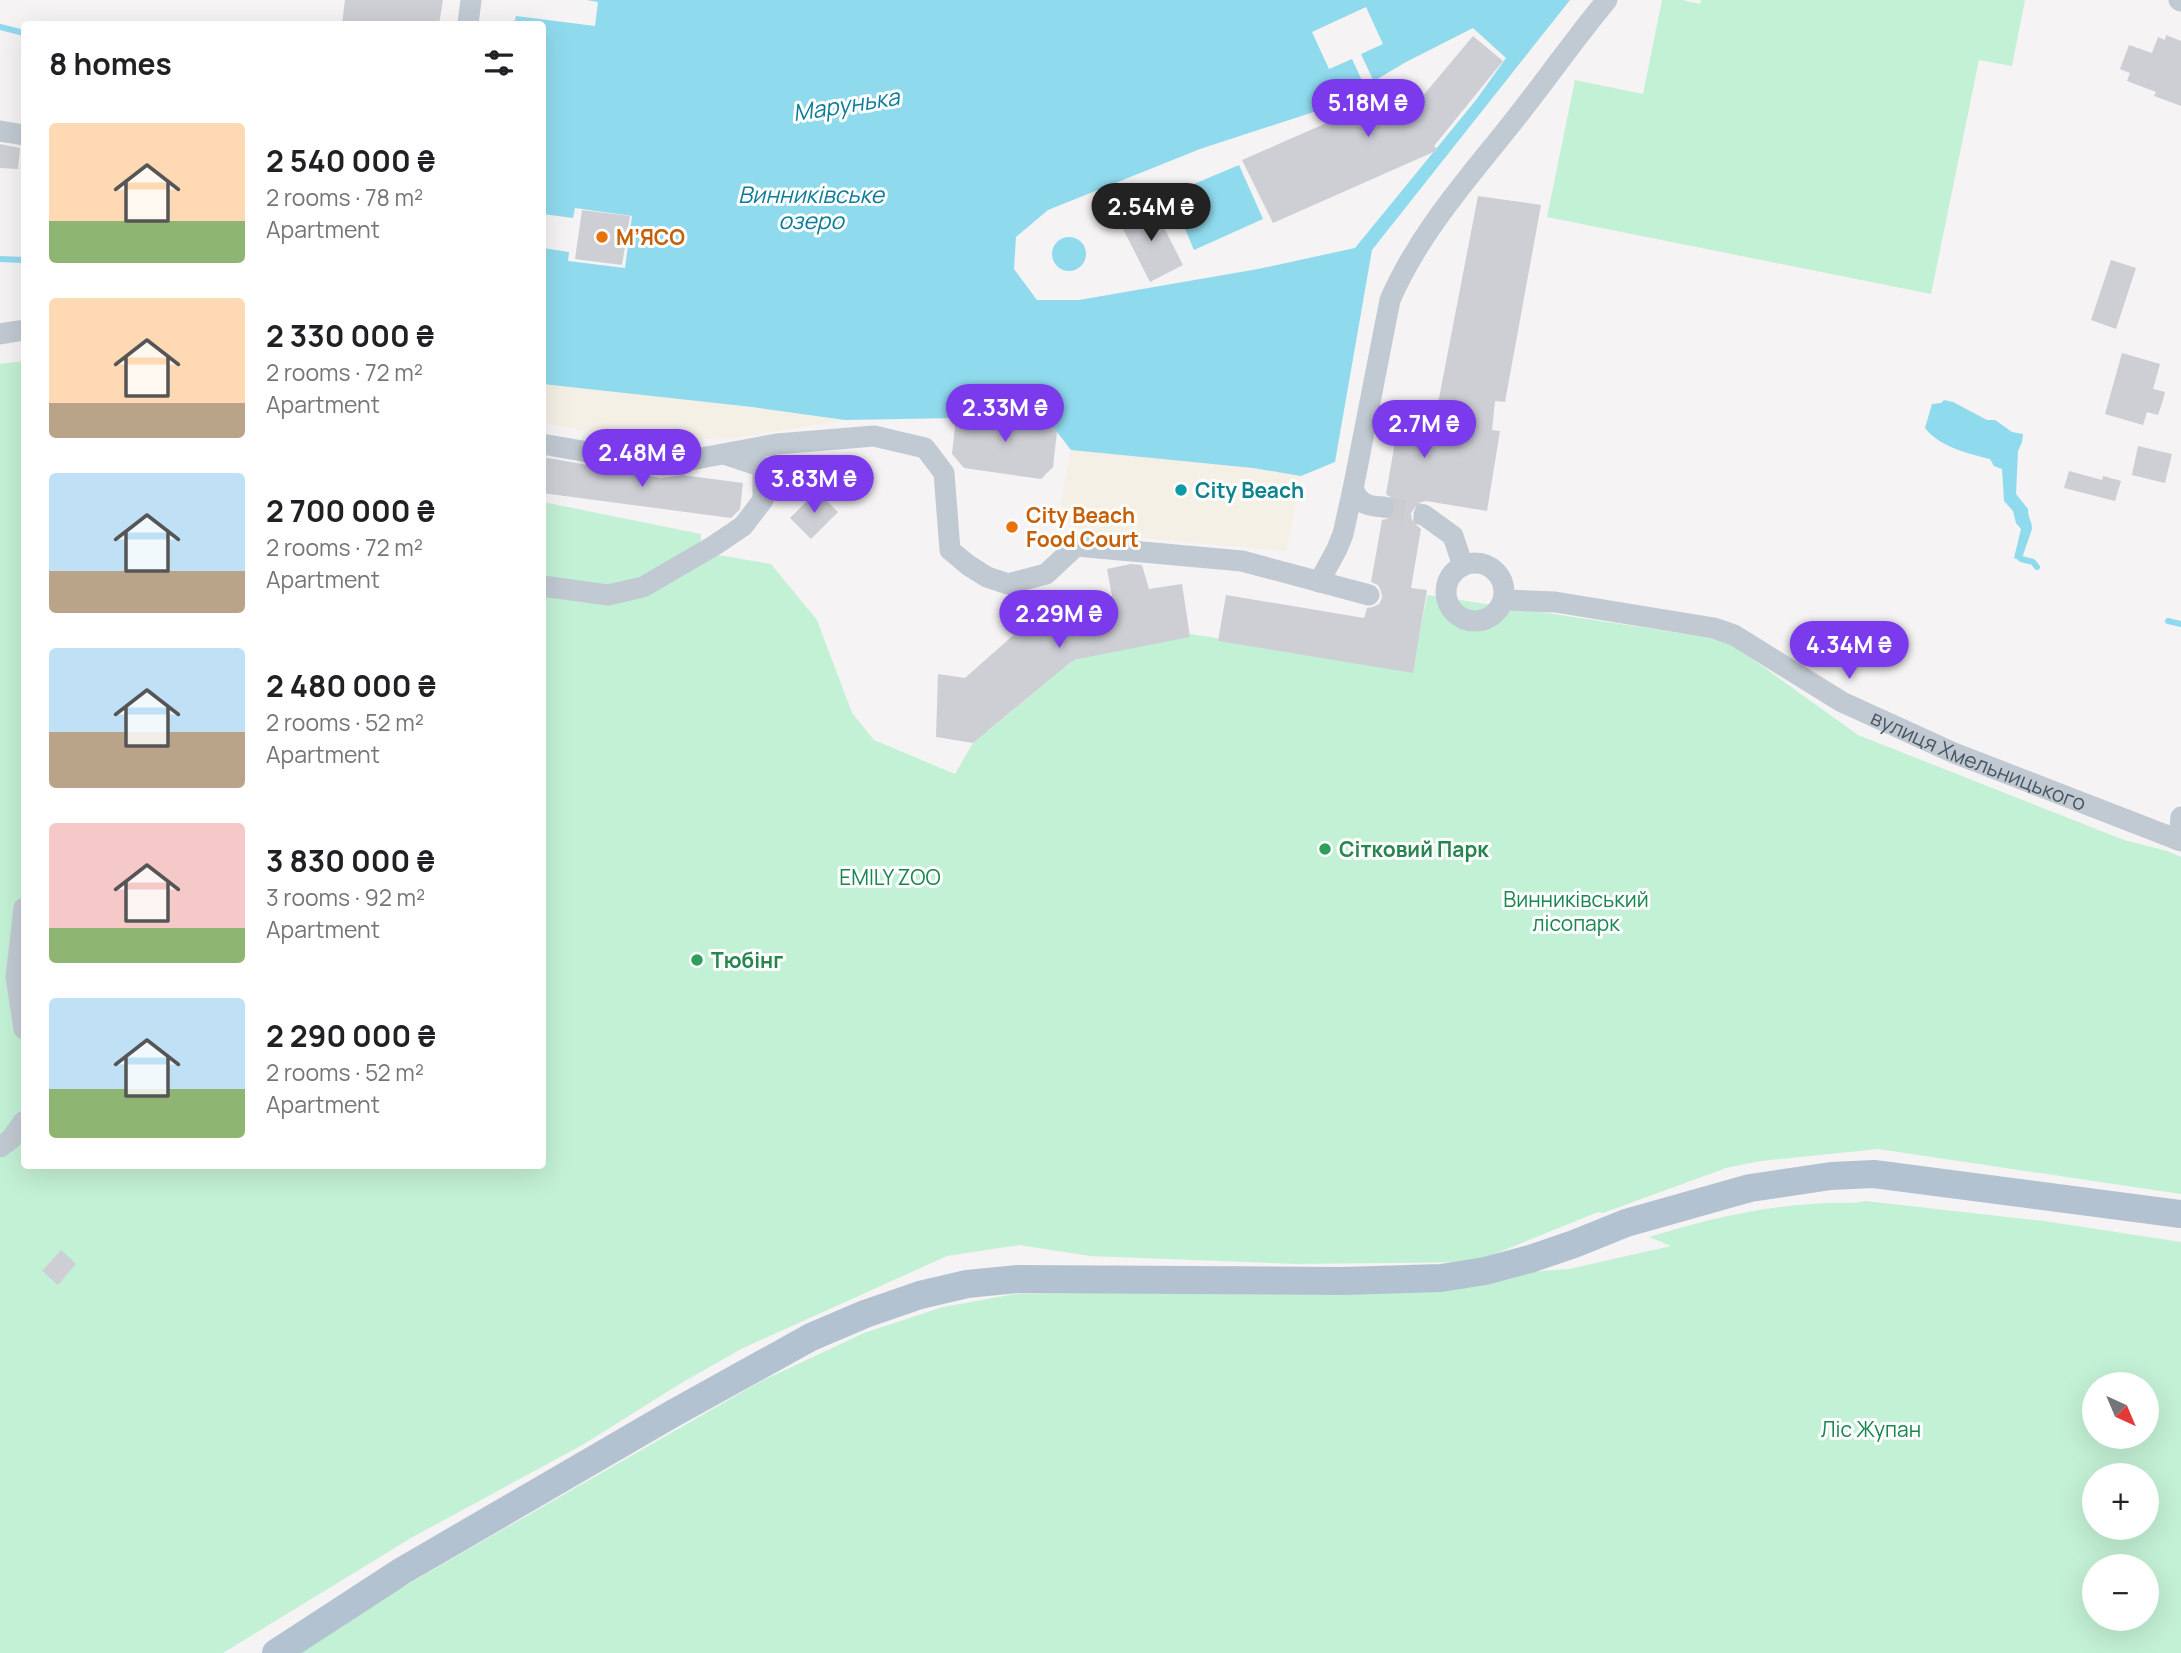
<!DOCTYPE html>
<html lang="en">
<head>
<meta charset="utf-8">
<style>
  body { margin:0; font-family:Manrope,sans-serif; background:#f6f6f6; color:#202124; height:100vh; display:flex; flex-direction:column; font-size:26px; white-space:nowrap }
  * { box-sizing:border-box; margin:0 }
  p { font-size:23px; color:#757577 }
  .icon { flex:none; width:38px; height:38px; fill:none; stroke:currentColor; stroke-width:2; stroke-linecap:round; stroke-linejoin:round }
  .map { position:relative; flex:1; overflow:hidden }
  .details { position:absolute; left:21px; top:21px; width:525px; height:1148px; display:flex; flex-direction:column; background:#fff; border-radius:7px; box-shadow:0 7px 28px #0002 }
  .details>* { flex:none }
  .needle { width:46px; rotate:136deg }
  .tools { position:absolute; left:2082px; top:1372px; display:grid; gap:14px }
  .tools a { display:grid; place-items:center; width:77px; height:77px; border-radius:50%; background:#fff; box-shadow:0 7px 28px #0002; font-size:35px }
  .price { position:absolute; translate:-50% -60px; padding:0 16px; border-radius:24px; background:#7c3aed; color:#fff; font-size:23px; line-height:46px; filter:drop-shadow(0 2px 4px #0008) }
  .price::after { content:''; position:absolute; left:50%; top:42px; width:21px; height:16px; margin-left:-10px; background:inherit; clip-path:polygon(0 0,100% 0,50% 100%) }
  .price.on { background:#222; color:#fff }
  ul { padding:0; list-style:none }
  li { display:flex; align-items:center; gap:21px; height:175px; padding:0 28px }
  li span { display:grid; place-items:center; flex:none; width:196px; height:140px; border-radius:7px; color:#555 }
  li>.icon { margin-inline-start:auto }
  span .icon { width:84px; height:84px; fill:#fffc; stroke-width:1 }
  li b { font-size:30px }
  h2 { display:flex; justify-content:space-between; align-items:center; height:84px; padding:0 28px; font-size:30px }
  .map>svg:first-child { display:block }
  .green { fill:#c3f1d5; fill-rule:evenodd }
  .sand { fill:#f5f0e5 }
  .water { fill:#90daee; fill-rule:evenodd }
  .pier { fill:#f5f3f3 }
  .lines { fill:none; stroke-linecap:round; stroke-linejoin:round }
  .stream { stroke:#90daee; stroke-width:6 }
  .building { fill:#cdcfd5 }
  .minor-tunnel { stroke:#caccce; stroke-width:21; stroke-dasharray:21 10; stroke-linecap:butt }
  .minor { stroke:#c1cad2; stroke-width:21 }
  .major { stroke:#b3c2d1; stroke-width:28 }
  .food-dot { fill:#e8710a; stroke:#fff; stroke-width:2.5 }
  .culture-dot { fill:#0f9aa8; stroke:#fff; stroke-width:2.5 }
  .leisure-dot { fill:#2e9e5b; stroke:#fff; stroke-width:2.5 }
  .labels { text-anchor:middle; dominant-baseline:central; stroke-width:6; stroke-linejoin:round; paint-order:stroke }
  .food-label { font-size:21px; font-weight:bold; fill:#c56008; stroke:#fff; text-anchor:start }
  .culture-label { font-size:21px; font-weight:bold; fill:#0d838f; stroke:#fff; text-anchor:start }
  .street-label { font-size:21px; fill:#4a5661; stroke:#fff }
  .leisure-label { font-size:21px; font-weight:bold; fill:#27864d; stroke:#fff; text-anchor:start }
  .park-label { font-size:21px; fill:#17864f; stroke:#fff }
  .water-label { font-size:23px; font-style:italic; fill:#0c7c9b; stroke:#fff }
</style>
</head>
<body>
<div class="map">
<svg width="2181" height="1653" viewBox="0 0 2181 1653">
  <rect width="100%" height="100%" fill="#f5f3f3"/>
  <g class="green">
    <polygon points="1662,0 1682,0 1700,4 1701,0 2025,0 2012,66 1979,60 1931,294 1547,217 1575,80 1643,94"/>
    <polygon points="24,361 24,1166 542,1166 543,502 701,534 700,552 771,564 817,620 852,713 874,740 955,774 973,743 987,730 988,731 1071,662 1094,653 1191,634 1413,670 1427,595 1726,640 1858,735 2124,840 2167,851 2181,857 2181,1194 1878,1149 1761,1161 1726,1168 1603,1213 1598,1212 1475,1262 1296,1264 1090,1256 1019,1245 947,1256 741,1349 678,1385 584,1444 411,1538 223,1653 0,1653 0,364"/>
    <path d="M1865 1201 2044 1221 2181 1242V1653H294L337 1625 758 1383 864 1333 943 1307 1015 1294 1278 1290 1569 1269 1671 1246 1649 1237C1716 1216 1785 1201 1856 1203ZM2095 1384H2147V1437H2095ZM2095 1475H2147V1528H2095ZM2095 1566H2147V1619H2095Z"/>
  </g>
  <g class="sand">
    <polygon points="542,384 752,407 845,420 734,438 643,442 543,423"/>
    <polygon points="1071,450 1253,468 1301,476 1286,551 1087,533 1069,524 1061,504"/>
  </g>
  <g class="water">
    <path d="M480 0H1570L1372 250 1335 462 1301 476 1253 468 1071 450 1047 419 967 409 956 418 845 420 752 407 543 384 542 24H477ZM1473 28 1506 58 1476 100 1355 248 1258 269 1079 300H1037L1014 269 1016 237 1048 210 1200 149 1332 106 1406 62Z"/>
    <polygon points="1239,165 1263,219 1194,250 1170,194"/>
    <circle cx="1069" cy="254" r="17"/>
    <path d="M1944 400 1953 402 1987 420H1995L2012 432 2023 434 2022 442 2018 451 2016 494 2028 509C2028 519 2032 521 2032 529L2021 561 2014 558 2021 529 2016 523 2013 511 2004 501 2002 469 1994 466 1990 459C1969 454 1938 446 1925 428L1932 404 1941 403Z"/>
  </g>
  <g class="pier">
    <polygon points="480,0 587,0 598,2 595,26 516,16 514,24 476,24"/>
    <polygon points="1366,7 1383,44 1361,54 1375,84 1366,89 1352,59 1329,69 1312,32"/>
    <polygon points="575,208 632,216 625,268 568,261 569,252 543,248 543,214 573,218"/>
  </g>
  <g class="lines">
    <g class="stream">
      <polyline points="0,27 24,33"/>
      <polyline points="0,259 24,260"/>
      <polyline points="2018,555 2021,559 2033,562 2037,567"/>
      <polyline points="2168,621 2181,624"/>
    </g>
  </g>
  <g class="building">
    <polygon points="345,0 443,0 439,24 342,24"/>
    <polygon points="2166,35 2181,41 2181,106 2154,96 2156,92 2127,81 2130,73 2120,69 2129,45 2152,53 2158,37 2165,40"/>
    <polygon points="1473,36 1503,61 1434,146 1438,150 1273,223 1242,160 1409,87 1416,104"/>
    <polygon points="0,144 20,148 18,169 0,168"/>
    <polygon points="1478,196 1541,205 1505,402 1495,401 1492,430 1500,431 1487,511 1426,501 1418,503 1411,513 1412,521 1421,529 1411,588 1427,590 1413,673 1218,641 1226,595 1364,618 1367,608 1373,607 1379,604 1382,598 1381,591 1378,585 1371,582 1382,520 1390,518 1397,509 1395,501 1386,494 1399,419 1410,421 1410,415 1435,419"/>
    <polygon points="1152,204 1183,265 1150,282 1119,221"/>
    <polygon points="582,210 630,216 622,265 575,259"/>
    <polygon points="2111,260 2136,268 2116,329 2091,320"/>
    <polygon points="2122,353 2160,364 2153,389 2165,392 2162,403 2158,415 2147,412 2143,425 2105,414"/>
    <polygon points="967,409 1047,419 1057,431 1053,467 1041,479 964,468 952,454 956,418"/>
    <polygon points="2138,446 2172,454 2165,483 2132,475"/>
    <polygon points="542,457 661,478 682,475 743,483 740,509 731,518 542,493"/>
    <polygon points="2069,471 2102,480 2103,476 2121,481 2115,501 2064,488"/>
    <polygon points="817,491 838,512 811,539 790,518"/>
    <polygon points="1131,564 1142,565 1149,589 1182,584 1190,637 1078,659 1071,662 973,743 936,737 938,674 965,678 1043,609 1112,596 1107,569"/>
    <polygon points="61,1250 76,1264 58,1285 42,1271"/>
  </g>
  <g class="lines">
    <polyline class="minor-tunnel" points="1384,507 1424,515"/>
    <g class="minor">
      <polyline points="2179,0 2181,1"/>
      <polyline points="468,24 471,0"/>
      <polyline points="0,131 24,135"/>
      <polyline points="0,334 24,330"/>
      <polyline points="542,444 663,465 777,444 874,436 925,448 944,473 950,550 968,565 987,577 1008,584 1046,574 1076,546 1242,561 1369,595"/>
      <path d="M1384 507C1368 506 1360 505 1353 489L1390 300C1418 235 1465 182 1508 128 1542 86 1572 42 1607 0"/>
      <polyline points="1424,515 1453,536 1463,566"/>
      <circle cx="1475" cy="592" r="29"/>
      <polyline points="1319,582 1337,549 1343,534 1353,489"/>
      <polyline points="542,586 608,595 643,587 715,545 743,526 763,500 763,467 727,455"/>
      <path id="s1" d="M1504 600 1555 602 1714 628 1734 635 1842 702 1954 753 2181 841"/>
      <polyline points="2179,840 2181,817"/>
      <polyline points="24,908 16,977 24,1029"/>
      <polyline points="0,1147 11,1139 24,1121"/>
    </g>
    <polyline class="major" points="276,1653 402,1571 672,1414 811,1337 865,1314 920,1295 967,1284 1018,1279 1343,1281 1441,1278 1485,1271 1530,1259 1574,1244 1626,1223 1750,1188 1831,1176 1874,1174 2181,1214"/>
  </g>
  <g class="food-dot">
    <circle cx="602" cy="237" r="7"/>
    <circle cx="1012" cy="527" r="7"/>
  </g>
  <circle class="culture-dot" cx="1181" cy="490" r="7"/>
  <g class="leisure-dot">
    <circle cx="1325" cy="849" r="7"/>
    <circle cx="697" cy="960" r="7"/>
  </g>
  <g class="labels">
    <g class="food-label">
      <text x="616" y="237">М’ЯСО</text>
      <text x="1026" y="515">City Beach<tspan x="1026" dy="24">Food Court</tspan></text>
    </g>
    <g class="culture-label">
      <text x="1195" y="490">City Beach</text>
    </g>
    <g class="street-label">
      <text stroke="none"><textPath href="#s1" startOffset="509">вулиця Хмельницького</textPath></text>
    </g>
    <g class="leisure-label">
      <text x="1339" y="849">Сітковий Парк</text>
      <text x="711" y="960">Тюбінг</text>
    </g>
    <g class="park-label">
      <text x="890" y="877">EMILY ZOO</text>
      <text x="1576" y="899">Винниківський<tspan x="1576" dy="24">лісопарк</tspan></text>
      <text x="1871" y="1429">Ліс Жупан</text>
    </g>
    <g class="water-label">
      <text transform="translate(846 104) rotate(-9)">Марунька</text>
      <text x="811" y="194">Винниківське<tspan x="811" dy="26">озеро</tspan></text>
    </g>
  </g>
</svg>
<div class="tools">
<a><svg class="needle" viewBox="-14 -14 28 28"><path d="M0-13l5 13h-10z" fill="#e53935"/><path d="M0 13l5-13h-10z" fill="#757577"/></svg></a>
<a>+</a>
<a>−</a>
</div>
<b class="price" style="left:1368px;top:139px">5.18M ₴</b>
<b class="price on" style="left:1151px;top:243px">2.54M ₴</b>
<b class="price" style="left:1005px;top:444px">2.33M ₴</b>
<b class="price" style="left:1424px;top:460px">2.7M ₴</b>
<b class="price" style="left:642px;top:489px">2.48M ₴</b>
<b class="price" style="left:814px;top:515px">3.83M ₴</b>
<b class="price" style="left:1059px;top:650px">2.29M ₴</b>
<b class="price" style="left:1849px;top:681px">4.34M ₴</b>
<section class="details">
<h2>8 homes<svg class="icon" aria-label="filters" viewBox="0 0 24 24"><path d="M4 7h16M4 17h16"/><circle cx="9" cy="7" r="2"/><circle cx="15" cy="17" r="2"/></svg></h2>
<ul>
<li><span style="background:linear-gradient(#ffd9b3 70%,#8fb573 0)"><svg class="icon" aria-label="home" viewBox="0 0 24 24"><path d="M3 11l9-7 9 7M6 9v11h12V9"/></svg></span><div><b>2 540 000 ₴</b><p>2 rooms · 78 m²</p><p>Apartment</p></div></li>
<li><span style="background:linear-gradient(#ffd9b3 75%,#b9a48a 0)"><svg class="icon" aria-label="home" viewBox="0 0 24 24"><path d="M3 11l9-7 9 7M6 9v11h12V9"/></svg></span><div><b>2 330 000 ₴</b><p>2 rooms · 72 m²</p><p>Apartment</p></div></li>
<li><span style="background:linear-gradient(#bfe0f5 70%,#b9a48a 0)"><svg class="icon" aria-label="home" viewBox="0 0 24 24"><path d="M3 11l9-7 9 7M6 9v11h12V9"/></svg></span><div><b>2 700 000 ₴</b><p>2 rooms · 72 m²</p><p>Apartment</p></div></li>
<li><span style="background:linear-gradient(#bfe0f5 60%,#b9a48a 0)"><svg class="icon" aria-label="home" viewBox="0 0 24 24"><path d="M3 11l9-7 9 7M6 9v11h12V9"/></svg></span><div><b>2 480 000 ₴</b><p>2 rooms · 52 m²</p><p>Apartment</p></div></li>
<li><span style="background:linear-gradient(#f6c9c9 75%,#8fb573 0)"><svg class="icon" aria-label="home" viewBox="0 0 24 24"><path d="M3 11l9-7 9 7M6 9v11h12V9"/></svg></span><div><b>3 830 000 ₴</b><p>3 rooms · 92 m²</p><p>Apartment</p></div></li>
<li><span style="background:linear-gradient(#bfe0f5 65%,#8fb573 0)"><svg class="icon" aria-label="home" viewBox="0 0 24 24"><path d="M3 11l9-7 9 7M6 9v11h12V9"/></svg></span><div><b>2 290 000 ₴</b><p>2 rooms · 52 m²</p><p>Apartment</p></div></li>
</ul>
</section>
</div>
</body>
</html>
